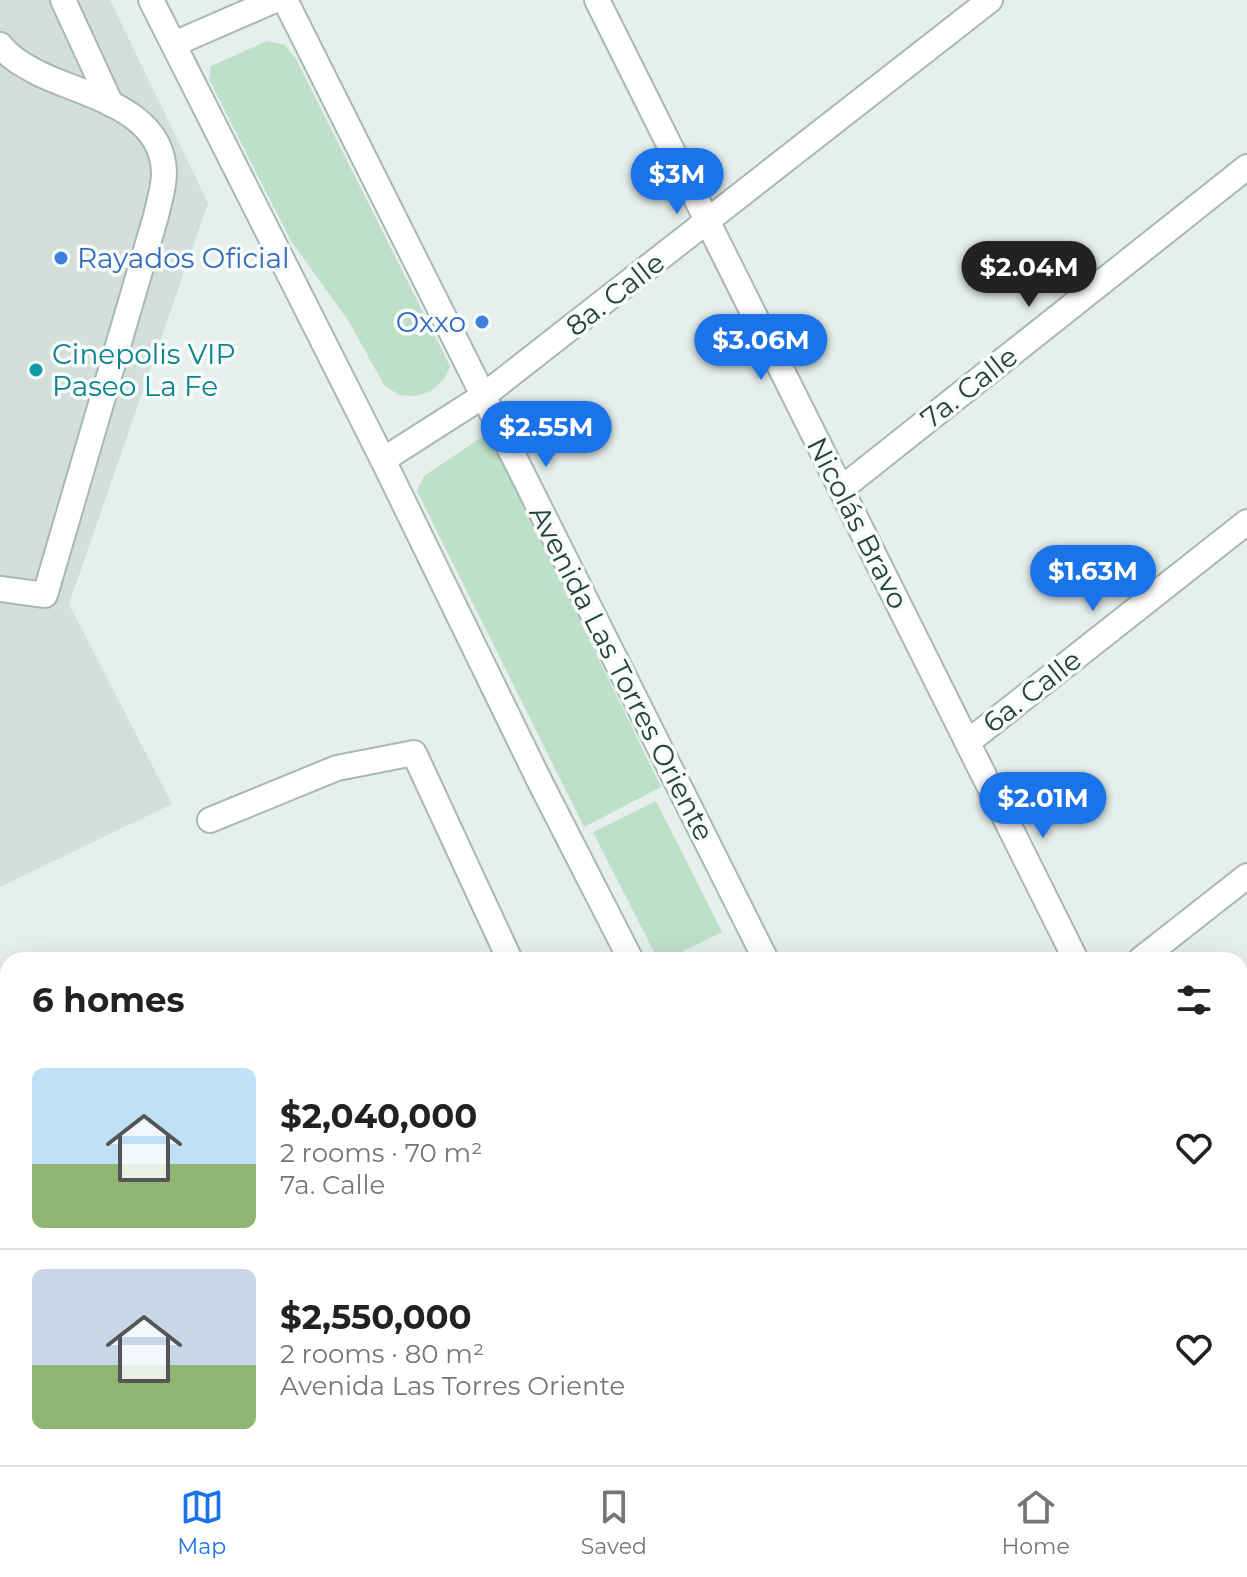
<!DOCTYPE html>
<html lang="en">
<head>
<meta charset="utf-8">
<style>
  body { margin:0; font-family:Montserrat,sans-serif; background:#f2f2f2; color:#222; height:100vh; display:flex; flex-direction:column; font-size:30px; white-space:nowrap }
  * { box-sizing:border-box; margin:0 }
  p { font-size:26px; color:#767676 }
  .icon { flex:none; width:44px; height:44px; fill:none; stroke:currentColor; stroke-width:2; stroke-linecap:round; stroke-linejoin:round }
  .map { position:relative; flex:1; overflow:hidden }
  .drawer { position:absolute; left:0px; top:952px; width:1248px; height:514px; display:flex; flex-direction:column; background:#fff; border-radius:24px 24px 0 0; box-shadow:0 8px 32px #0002 }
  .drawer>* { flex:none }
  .price { position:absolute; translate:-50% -68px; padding:0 18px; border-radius:28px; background:#1a73e8; color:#fff; font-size:26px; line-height:52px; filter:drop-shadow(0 2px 4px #0008) }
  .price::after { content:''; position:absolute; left:50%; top:48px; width:24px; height:18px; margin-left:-12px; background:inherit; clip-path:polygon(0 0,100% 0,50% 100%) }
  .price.selected { background:#222; color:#fff }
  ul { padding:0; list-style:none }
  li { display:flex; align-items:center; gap:24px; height:200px; padding:0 32px }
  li+li { border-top:2px solid #e0e0e0 }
  li span { display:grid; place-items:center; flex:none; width:224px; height:160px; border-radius:12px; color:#555 }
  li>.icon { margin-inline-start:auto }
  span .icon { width:96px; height:96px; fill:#fffc; stroke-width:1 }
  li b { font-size:34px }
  h2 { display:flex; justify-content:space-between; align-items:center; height:96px; padding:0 32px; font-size:34px }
  .tab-bar { display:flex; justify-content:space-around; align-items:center; height:112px; border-top:2px solid #e0e0e0; background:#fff; font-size:22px; color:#767676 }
  .tab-bar a { display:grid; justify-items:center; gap:4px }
  .tab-bar .selected { color:#1a73e8 }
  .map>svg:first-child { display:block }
  .built { fill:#d4dfda }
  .green { fill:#bfe0c8 }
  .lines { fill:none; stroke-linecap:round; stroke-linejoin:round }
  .minor-casing { stroke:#a8b8b2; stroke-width:28 }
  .minor { stroke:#fff; stroke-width:24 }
  .shop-dot { fill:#3f7fe0; stroke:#f7fbf9; stroke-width:3 }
  .culture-dot { fill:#0f9aa8; stroke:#f7fbf9; stroke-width:3 }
  .labels { text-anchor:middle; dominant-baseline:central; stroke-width:7; stroke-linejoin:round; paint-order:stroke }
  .shop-label { font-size:28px; fill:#366cbe; stroke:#f7fbf9; text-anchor:start }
  .street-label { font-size:28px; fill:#24423a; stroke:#f7fbf9 }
  .culture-label { font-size:28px; fill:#0d838f; stroke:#f7fbf9; text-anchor:start }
</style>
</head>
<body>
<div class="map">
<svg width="1247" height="1465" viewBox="0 0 1247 1465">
  <rect width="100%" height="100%" fill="#e6efeb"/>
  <g class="built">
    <polygon points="0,0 110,0 208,203 69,604 172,804 0,887"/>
    <polygon points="1247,1104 1247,1190 1240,1195 1240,1110"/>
    <polygon points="8,1320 8,1458 846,1458 849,1465 0,1465 0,1324"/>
  </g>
  <g class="green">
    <polygon points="267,41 285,45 296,59 445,356 450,367 444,379 431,391 416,396 399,395 384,385 348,320 291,241 209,79 211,66"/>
    <polygon points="485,435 495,447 661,787 584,827 417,491 424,476"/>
    <polygon points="656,801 722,932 666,960 658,960 593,832"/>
  </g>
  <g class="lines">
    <g class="minor-casing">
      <g id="minor">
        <polyline points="63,0 111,104"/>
        <polyline points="151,0 383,460 540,782 631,960"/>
        <polyline points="285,0 766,960"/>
        <polyline points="597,0 1076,960"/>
        <polyline points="174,44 275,0"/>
        <path d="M0 45C11 59 25 66 40 74 86 96 163 109 164 173 164 188 159 202 156 216L45 595 0 589"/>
        <polyline points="383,460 483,396 990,0"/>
        <polyline points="841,489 1247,167"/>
        <polyline points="968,742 1247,522"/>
        <polyline points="210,820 337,768 414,753 510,960"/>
        <polyline points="1140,960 1247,876"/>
        <polyline points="0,1024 8,1040"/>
        <polyline points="1240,1235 1247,1230"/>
        <polyline points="0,1282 8,1280"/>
        <polyline points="1240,1285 1247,1299"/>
        <polyline points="634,1458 637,1465"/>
        <polyline points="795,1458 798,1465"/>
        <polyline points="881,1458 884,1465"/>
        <polyline points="980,1458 998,1465"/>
        <polyline points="1016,1458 1019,1465"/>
        <polyline points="905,1465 919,1458"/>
        <polyline points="942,1465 958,1458"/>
      </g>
    </g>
    <use href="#minor" class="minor"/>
  </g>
  <g class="shop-dot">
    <circle cx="61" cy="258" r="8"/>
    <circle cx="482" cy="322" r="8"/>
  </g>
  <circle class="culture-dot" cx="36" cy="370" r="8"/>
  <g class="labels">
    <g class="shop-label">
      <text x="77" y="258">Rayados Oficial</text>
      <text x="466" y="322" text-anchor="end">Oxxo</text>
    </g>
    <g class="street-label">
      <text transform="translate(615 294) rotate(-38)">8a. Calle</text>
      <text transform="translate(969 387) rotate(-38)">7a. Calle</text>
      <text transform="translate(858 523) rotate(63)">Nicolás Bravo</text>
      <text transform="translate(622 673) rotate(63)">Avenida Las Torres Oriente</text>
      <text transform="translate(1032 691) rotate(-38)">6a. Calle</text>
    </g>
    <g class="culture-label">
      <text x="52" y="354">Cinepolis VIP<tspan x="52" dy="32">Paseo La Fe</tspan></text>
    </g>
  </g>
</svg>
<b class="price" style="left:677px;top:216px">$3M</b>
<b class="price selected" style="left:1029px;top:309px">$2.04M</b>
<b class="price" style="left:761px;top:382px">$3.06M</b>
<b class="price" style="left:546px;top:469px">$2.55M</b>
<b class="price" style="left:1093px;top:613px">$1.63M</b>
<b class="price" style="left:1043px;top:840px">$2.01M</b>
<section class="drawer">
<h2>6 homes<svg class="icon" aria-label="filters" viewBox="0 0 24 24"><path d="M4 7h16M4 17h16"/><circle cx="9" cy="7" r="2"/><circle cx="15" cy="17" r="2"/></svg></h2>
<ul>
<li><span style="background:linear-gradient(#bfe0f5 60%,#8fb573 0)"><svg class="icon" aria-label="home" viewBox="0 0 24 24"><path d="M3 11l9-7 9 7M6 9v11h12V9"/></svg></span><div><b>$2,040,000</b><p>2 rooms · 70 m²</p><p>7a. Calle</p></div><svg class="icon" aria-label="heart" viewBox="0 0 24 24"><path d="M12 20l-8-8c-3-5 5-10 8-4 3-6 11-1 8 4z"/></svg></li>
<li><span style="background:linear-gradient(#c9d6e8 60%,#8fb573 0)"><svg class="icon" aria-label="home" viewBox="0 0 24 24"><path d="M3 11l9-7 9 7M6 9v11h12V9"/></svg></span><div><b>$2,550,000</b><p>2 rooms · 80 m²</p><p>Avenida Las Torres Oriente</p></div><svg class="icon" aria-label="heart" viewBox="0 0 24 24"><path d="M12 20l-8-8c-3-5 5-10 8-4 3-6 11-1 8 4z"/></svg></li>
</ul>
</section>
</div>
<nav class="tab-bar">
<a class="selected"><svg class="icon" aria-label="map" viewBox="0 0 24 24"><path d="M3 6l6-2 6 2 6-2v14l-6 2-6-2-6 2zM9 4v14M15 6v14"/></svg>Map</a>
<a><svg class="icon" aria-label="saved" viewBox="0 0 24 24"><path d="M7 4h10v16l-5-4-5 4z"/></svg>Saved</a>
<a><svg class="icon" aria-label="home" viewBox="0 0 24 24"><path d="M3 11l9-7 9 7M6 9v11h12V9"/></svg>Home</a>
</nav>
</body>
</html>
